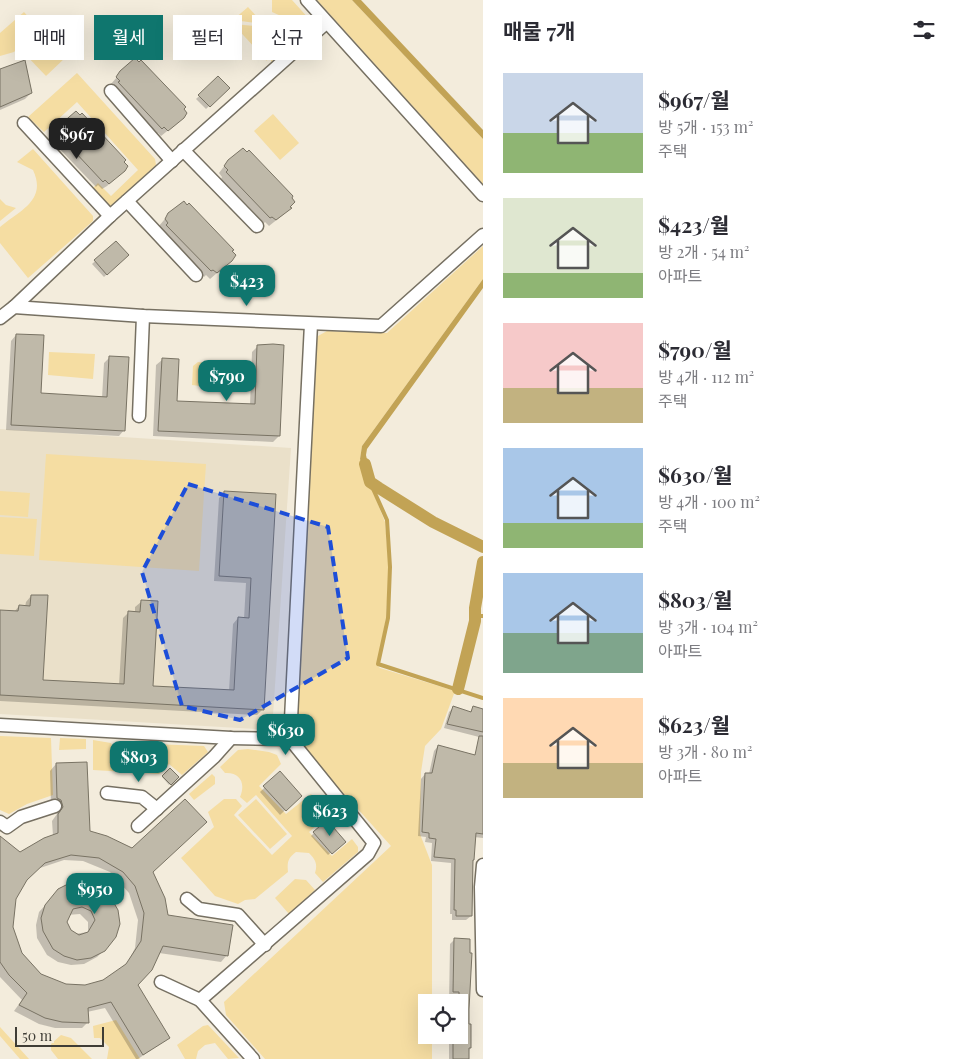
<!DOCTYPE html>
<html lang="ko">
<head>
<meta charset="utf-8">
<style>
  body { margin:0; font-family:"Playfair Display","Noto Sans KR",serif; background:#f7f7f7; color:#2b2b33; height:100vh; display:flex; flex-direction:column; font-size:19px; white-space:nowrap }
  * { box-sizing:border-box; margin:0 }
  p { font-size:16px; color:#7c7c81 }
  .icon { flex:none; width:28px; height:28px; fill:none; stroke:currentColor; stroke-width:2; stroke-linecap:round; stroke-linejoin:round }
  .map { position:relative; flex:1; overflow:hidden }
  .details { display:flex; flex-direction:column; background:#fff; width:475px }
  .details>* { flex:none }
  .guide { position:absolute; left:15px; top:15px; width:392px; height:45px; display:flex; gap:10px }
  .fabs { position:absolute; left:418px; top:994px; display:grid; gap:10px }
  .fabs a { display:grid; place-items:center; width:50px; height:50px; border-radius:0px; background:#fff; box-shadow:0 5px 20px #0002; font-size:25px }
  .scale { position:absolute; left:15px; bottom:12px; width:89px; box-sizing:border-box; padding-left:5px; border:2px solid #3f3d36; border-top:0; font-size:14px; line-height:18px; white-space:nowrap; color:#3f3d36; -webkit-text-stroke:4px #f3ecdc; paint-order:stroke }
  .price { position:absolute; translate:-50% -42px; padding:0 11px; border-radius:10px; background:#0f766e; color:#fff; font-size:16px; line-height:32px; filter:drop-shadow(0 1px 2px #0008) }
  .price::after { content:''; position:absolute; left:50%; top:30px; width:15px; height:11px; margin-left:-8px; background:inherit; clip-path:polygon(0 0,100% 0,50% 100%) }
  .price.selected { background:#222; color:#fff }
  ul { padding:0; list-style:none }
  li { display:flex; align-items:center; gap:15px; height:125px; padding:0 20px }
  li span { display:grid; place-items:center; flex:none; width:140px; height:100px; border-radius:0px; color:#555 }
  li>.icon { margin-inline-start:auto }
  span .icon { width:60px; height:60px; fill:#fffc; stroke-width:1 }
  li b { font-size:21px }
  h2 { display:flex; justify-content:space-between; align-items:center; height:60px; padding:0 20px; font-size:21px }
  .chip { padding:0 18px; border-radius:0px; background:#fff; box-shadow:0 5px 20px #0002; font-size:18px; line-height:45px }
  .chip.selected { background:#0f766e; color:#fff }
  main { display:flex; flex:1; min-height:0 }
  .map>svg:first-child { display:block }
  .built { fill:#eae0c9 }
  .green { fill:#f5dda2 }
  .water { fill:#c2a355 }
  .shadow { fill:#0003; fill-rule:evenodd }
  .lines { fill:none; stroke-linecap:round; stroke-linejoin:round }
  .stream { stroke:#c2a355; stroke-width:4 }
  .canal { stroke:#c2a355; stroke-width:12 }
  .building { fill:#bfb9a9; stroke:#797364; fill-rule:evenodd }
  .minor-casing { stroke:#767062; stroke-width:15 }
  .minor { stroke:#fff; stroke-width:12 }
  .marked { fill:#1d4ed8; fill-opacity:0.2; stroke:#1d4ed8; stroke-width:4; stroke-dasharray:10 6; stroke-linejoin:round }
</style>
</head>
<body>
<main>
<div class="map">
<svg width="483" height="1059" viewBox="0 0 483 1059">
  <rect width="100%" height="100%" fill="#f3ecdc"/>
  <polygon class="built" points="0,429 291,448 272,730 0,714"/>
  <g class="green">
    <polygon points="272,0 292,0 310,20 311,25 309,27 284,25 281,16 272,12"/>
    <polygon points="317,0 352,0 483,139 483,184"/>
    <polygon points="248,7 258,18 256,23 233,20"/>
    <polygon points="24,12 38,28 14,52 0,56 0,33"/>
    <polygon points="233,24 255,26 259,35 268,40 267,61"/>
    <polygon points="284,28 306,32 271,62 271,40 281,35"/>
    <polygon points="43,32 66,57 46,76 23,52"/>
    <polygon points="77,73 155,159 156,165 111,206 104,204 92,189 98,183 111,196 138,170 77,102 44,132 28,117"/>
    <polygon points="273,114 299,143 280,160 254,131"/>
    <path d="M33 149 93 216V221L28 278 0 243V227C21 210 47 200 33 170L17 162Z"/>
    <polygon points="0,199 6,205 16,208 0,221"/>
    <polygon points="483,246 483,279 362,446 360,459 385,522 389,568 386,618 377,665 380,668 455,691 441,729 425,746 421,772 420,834 432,865 432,1002 426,1002 426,1035 432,1035 432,1059 265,1059 226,1015 224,1002 391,846 296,740 316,342 318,336 327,331 387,333"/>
    <polygon points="49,352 95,354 93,379 48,375"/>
    <polygon points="198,362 238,366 238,386 232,390 192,385 193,366"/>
    <polygon points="46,454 206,464 199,571 39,560"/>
    <polygon points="0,491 30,493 28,517 0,515"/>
    <polygon points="0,517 37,519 34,556 0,554"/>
    <polygon points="0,736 51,738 53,795 27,804 9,814 0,810"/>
    <polygon points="60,738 86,739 86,749 59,750"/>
    <polygon points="93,740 111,743 113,748 114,766 146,767 147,746 152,744 204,746 208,752 182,775 169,764 159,774 93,770"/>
    <path d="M248 749 269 752 277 755 281 764 259 786 286 814 311 794 325 812 326 817 309 832 332 856 352 839 358 847V852L323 882 315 873C318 864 315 859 309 853L296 852C288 858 287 862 288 872L255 899 245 900 238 904 215 896 181 858 214 827 208 812 224 799H236L242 806 234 815 272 855 292 836 256 795 247 803 240 797C246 783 240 772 225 773L220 767 238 750Z"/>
    <polygon points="212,774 215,777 215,784 194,800 189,794"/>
    <polygon points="256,799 287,834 270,849 238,815"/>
    <polygon points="295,879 306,880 315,890 289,914 275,898"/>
    <polygon points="116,1020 140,1059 107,1059 109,1047 100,1038 94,1038 93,1026"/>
    <polygon points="208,1025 239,1058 228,1059 215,1043 205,1045 198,1051 196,1059 185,1059 177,1045 203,1026"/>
    <polygon points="0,1027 29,1059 20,1059 0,1036"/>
    <polygon points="61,1035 71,1038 92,1059 58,1059 51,1050 51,1044"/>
  </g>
  <g class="water">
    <polygon points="352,0 361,0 483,130 483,139"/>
    <polygon points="483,279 483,288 367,449 366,455 371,479 368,481 360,459 362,446"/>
  </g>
  <g class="shadow">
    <polygon points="123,70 176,124 161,136 158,133 156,134 111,84"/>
    <polygon points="0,71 31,93 25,99 0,110"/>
    <polygon points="218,78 228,88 206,109 196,99"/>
    <polygon points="61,125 114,179 107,186 102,189 98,185 96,187 53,142 55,140 52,136"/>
    <polygon points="247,153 284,214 269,226 265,222 264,223 221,179 222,177 219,173 228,161"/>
    <polygon points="169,214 224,267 210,279 206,275 204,277 161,232 163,230 159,226"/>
    <polygon points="116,242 127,255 104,277 92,264"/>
    <polygon points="16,335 39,395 102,398 104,363 110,357 124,430 119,436 6,430 11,341"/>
    <polygon points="258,346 279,436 273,442 153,436 156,365 162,360 176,402 250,405 252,352"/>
    <polygon points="225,492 275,495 263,709 257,715 0,701 0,611 14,612 19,606 25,607 26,602 31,596 42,681 119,685 123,618 129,612 135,613 135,607 141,602 152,687 229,691 233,624 238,618 244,619 246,583 214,581 219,498"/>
    <polygon points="474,707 483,710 483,738 444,728 449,712 453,708 469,713"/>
    <polygon points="483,740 483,838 474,837 471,916 466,920 452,920 452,914 450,914 451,863 431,861 432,843 425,842 426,837 418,836 421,779 425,774 429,774 434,751 438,746 474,756"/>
    <polygon points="117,749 143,765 140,768 113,767 114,752"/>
    <path d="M56 764 89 832 152 872 167 916 227 955 221 962 159 953 136 985 168 1038 138 1059H136L105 1008 87 1012 88 1022 82 1028H55L39 1024 14 1011 22 1000 0 977V838L20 854 53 836 52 821 57 814 55 806 51 804 50 771ZM64 860 83 861 110 872 129 893 138 920 135 948 127 964 113 977 85 986 66 985 40 975 20 954 12 927 15 899 25 880 37 869Z"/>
    <polygon points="170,769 177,777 169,785 162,777"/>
    <polygon points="280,773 300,796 280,815 260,792"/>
    <polygon points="314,833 341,844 328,855 311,836"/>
    <path d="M96 886 104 950 97 957 84 964 71 965 58 962 47 955 37 938 36 925 39 912 59 890ZM80 914 88 922V932L74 934 67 927V915Z"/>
    <polygon points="454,940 468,1009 470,1047 467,1059 449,1059 449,1035 459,1035 459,1002 449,1002 450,944"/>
  </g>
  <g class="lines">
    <g class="stream">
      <polyline points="370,482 387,520 390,567 388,618 378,664 483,698"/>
      <polyline points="475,616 483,616"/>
    </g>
    <g class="canal">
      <polyline points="365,464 370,482 379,488 433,522 483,547"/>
      <polyline points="458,689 475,621 475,608 483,562"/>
    </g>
  </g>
  <g class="building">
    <polygon points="135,58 139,62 141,60 186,107 184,109 187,113 184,118 168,131 164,127 162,129 118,82 120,81 116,77 120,71"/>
    <polygon points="25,60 32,93 0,107 0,69"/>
    <polygon points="218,76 230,88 210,107 198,95"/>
    <polygon points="76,111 80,115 82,113 126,160 124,162 128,166 125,171 109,184 105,180 103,182 59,135 61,133 57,129 61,124"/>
    <polygon points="243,148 247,152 249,150 293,196 292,198 295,202 290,207 292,208 276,220 272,217 270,218 226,172 228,170 224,166 228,160"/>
    <polygon points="184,201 187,205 189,203 234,250 232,251 236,255 232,261 217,273 213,270 211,271 166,225 168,223 165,219 168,213"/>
    <polygon points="116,241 129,255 107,275 94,260"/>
    <polygon points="16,334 44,335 41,393 107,397 109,356 129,357 125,431 11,425"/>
    <polygon points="273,344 284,345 280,436 158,431 162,358 179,359 177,401 255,404 257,345"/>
    <polygon points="224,491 276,494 264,710 0,695 0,610 18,611 19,605 30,606 31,595 48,595 43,680 124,684 128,611 140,612 141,600 158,601 153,686 234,690 238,617 249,618 251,578 219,576"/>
    <polygon points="453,706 471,712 473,706 483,709 483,732 447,724"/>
    <polygon points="479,736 483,736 483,834 476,833 474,860 473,860 472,916 456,916 456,910 454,910 455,859 434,857 436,839 429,838 429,833 422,832 425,773 432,773 438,745 475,755"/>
    <polygon points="116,747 145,748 144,765 115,764"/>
    <path d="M87 762 90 831 107 836 132 848 185 799 207 822 153 872 165 898 168 915 233 925 228 956 163 946 152 970 138 985 170 1038 143 1055 111 1002 88 1008 89 1023 62 1022 45 1018 19 1005 27 993 9 975 0 962V836L20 852 44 838 58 833V814L63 807 61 800 57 798 56 763ZM71 855 99 858 123 872 135 886 144 913 141 941 126 964 103 980 85 985 66 984 41 974 22 953 13 927 16 899 27 880 45 863Z"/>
    <polygon points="170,768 179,777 171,785 162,776"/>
    <polygon points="280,771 302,796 286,811 263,786"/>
    <polygon points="327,820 346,842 332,854 313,832"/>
    <path d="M84 882 97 885 108 893 118 910 120 924 116 937 105 951 91 958 77 960 64 956 53 949 43 931 41 918 45 905 58 889 70 883ZM82 907 91 911 95 920 88 932 79 935 71 930 67 922 73 909Z"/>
    <polygon points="454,938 470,939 470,953 472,953 469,1009 469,1024 471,1024 471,1048 469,1048 469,1059 453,1059 453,1035 459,1035 459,992 453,992"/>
  </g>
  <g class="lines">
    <g class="minor-casing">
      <g id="minor">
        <polyline points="307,0 483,195"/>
        <polyline points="111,91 172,161"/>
        <polyline points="24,123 110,216"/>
        <polyline points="183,150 257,226"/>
        <polyline points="127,201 196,275"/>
        <polyline points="14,307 110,216 326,23"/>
        <polyline points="0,318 14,307 143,316 381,326 483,235"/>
        <polyline points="139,416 143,316"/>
        <polyline points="0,725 231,738 290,739"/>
        <polyline points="107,793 142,797 157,809"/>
        <polyline points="0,822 7,827 21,817 55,806"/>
        <polyline points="138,826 214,757 231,738"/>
        <polyline points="483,865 481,887 483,990"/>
        <polyline points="187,899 199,909 238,915 265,945"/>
        <polyline points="161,982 200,1000"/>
        <polyline points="253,1059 200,1000 368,854 374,843 290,739 311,324"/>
      </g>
    </g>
    <use href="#minor" class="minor"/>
  </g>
  <path class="marked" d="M188 484 328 527 348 658 240 720 182 706 142 572Z"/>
</svg>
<div class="fabs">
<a><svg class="icon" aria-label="locate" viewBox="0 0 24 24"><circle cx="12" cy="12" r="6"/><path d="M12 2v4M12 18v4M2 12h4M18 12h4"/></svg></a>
</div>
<div class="scale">50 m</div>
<b class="price selected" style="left:77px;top:160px">$967</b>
<b class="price" style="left:247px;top:307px">$423</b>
<b class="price" style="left:227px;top:402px">$790</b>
<b class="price" style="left:286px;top:756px">$630</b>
<b class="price" style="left:139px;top:783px">$803</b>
<b class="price" style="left:330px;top:837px">$623</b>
<b class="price" style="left:95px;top:915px">$950</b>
<div class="guide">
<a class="chip">매매</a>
<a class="chip selected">월세</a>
<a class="chip">필터</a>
<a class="chip">신규</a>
</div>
</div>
<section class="details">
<h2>매물 7개<svg class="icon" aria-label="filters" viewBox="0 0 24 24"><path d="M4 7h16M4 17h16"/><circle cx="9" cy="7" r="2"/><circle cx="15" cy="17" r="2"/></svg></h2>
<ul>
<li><span style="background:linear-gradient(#c9d6e8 60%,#8fb573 0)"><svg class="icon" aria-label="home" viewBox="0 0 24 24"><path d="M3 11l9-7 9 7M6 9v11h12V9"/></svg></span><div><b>$967/월</b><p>방 5개 · 153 m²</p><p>주택</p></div></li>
<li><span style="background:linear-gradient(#dfe7d0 75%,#8fb573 0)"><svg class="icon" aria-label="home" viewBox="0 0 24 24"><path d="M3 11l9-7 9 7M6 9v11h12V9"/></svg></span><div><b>$423/월</b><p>방 2개 · 54 m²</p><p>아파트</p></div></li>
<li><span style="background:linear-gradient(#f6c9c9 65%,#c2b280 0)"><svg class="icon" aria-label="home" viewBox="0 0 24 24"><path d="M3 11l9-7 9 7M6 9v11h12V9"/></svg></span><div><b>$790/월</b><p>방 4개 · 112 m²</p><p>주택</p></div></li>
<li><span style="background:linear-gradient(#a9c7e8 75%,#8fb573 0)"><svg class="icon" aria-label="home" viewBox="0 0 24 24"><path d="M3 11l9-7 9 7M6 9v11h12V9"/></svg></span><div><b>$630/월</b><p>방 4개 · 100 m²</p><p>주택</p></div></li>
<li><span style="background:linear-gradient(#a9c7e8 60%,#7fa58c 0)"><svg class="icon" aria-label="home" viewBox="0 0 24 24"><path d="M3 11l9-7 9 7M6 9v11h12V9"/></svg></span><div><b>$803/월</b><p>방 3개 · 104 m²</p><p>아파트</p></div></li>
<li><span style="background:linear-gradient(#ffd9b3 65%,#c2b280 0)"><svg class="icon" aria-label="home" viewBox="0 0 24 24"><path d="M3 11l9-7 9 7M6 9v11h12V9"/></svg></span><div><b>$623/월</b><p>방 3개 · 80 m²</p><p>아파트</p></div></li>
</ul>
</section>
</main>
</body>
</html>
